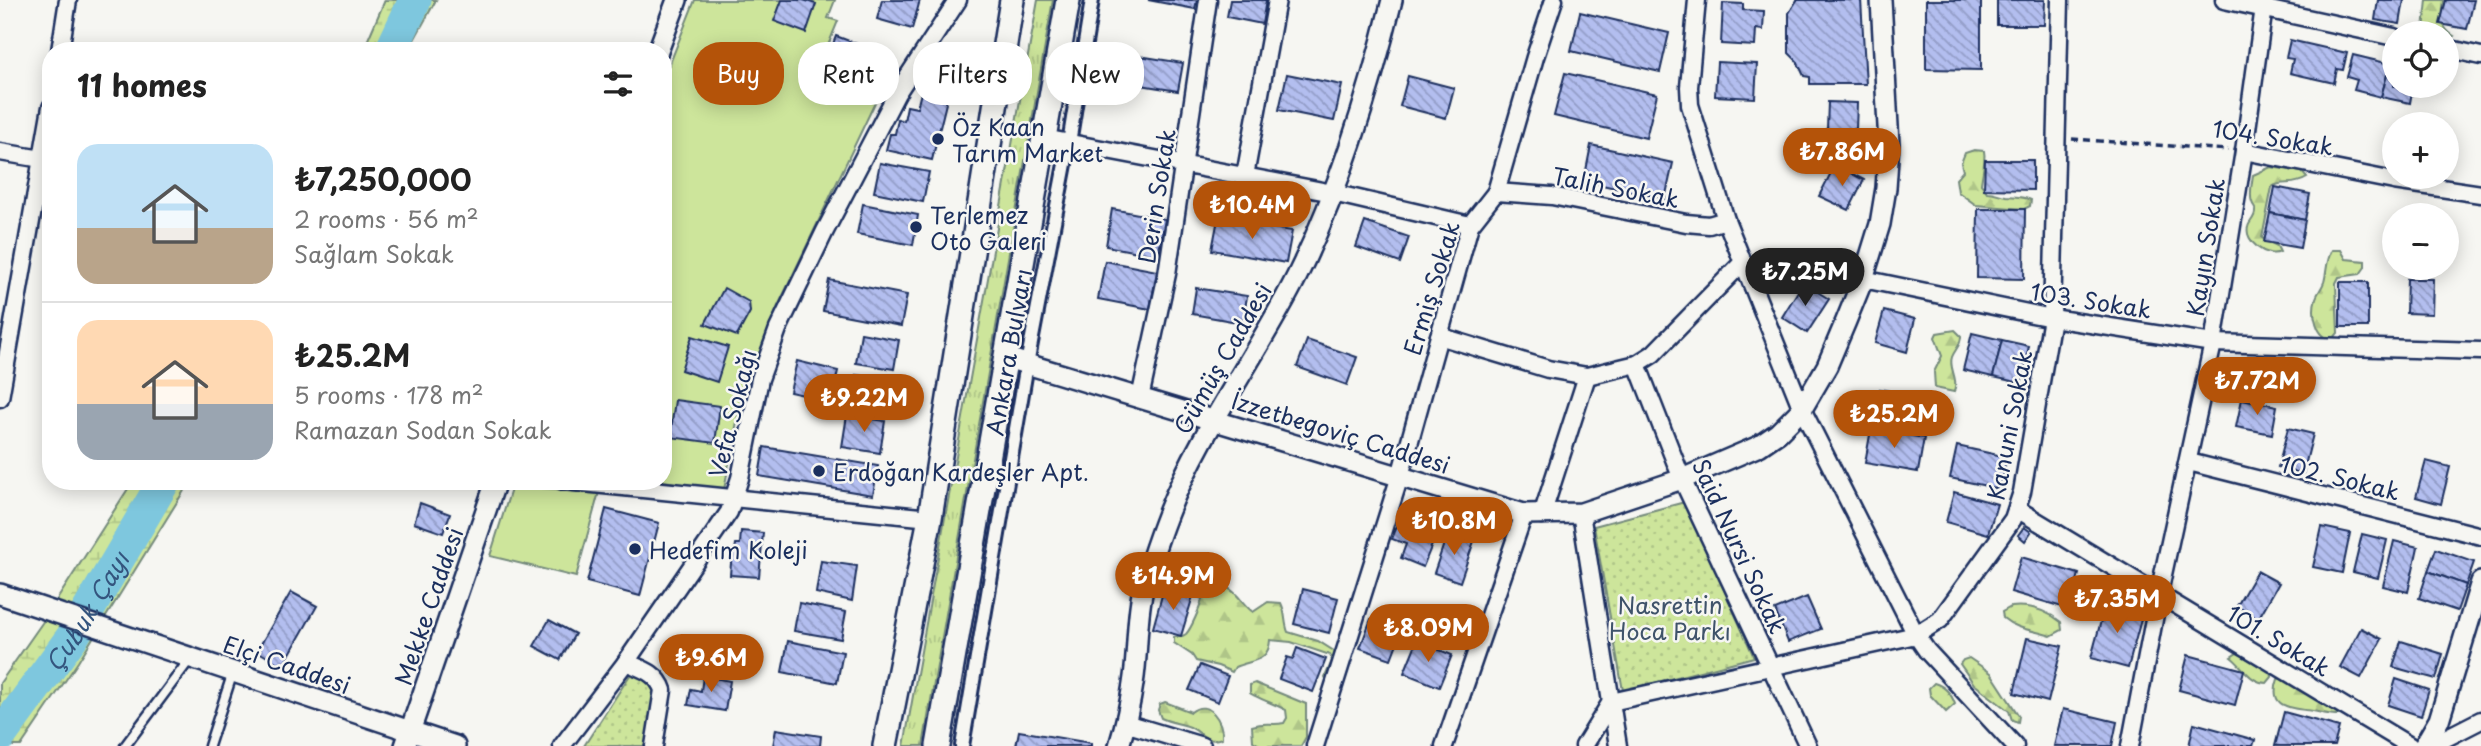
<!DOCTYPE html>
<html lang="en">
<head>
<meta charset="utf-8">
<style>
  body { margin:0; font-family:"Playpen Sans",sans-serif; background:#f6f6f6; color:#222; height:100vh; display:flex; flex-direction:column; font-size:26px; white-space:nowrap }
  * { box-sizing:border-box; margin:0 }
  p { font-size:23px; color:#767676 }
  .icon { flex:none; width:38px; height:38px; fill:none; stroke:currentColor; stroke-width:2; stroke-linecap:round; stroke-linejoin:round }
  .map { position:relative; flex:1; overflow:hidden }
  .sheet { position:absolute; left:42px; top:42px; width:630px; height:448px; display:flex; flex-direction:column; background:#fff; border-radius:28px; box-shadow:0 4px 18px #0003 }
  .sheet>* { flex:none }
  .hud { position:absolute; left:693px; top:42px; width:665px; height:63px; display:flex; gap:14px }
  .fabs { position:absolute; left:2382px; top:21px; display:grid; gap:14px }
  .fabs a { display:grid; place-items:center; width:77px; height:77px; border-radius:50%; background:#fff; box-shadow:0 4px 18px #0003; font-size:35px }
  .price { position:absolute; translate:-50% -60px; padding:0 16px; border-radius:24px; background:#b45309; color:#fff; font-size:23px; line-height:46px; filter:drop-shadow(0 2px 4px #0008) }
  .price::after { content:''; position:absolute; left:50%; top:42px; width:21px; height:16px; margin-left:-10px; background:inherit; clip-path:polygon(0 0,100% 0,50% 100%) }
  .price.current { background:#222; color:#fff }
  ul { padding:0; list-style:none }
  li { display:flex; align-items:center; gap:21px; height:175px; padding:0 35px }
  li+li { border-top:2px solid #e0e0e0 }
  li span { display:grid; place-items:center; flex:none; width:196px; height:140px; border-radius:21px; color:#555 }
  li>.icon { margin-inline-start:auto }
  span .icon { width:84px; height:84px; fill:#fffc; stroke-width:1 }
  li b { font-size:30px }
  h2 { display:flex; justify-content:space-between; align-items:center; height:84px; padding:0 35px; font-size:30px }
  .tag { padding:0 24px; border-radius:28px; background:#fff; box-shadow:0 4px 18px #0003; font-size:24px; line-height:63px }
  .tag.current { background:#b45309; color:#fff }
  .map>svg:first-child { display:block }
  .grass { fill:url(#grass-tufts); stroke:#748a7c; stroke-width:2 }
  .forest { fill:url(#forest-firs); stroke:#748a7c; stroke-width:2 }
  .wetland { fill:url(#wetland-marsh); stroke:#748a7c; stroke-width:2 }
  .park { fill:url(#park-dots); stroke:#748a7c; stroke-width:2 }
  .garden { fill:#cde59b; stroke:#748a7c; stroke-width:2 }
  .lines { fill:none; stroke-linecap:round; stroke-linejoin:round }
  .river { stroke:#7ec7de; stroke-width:33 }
  .building { fill:url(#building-back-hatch); stroke:#1b2f5e; stroke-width:2 }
  .service-casing { stroke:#1b2f5e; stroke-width:13 }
  .pedestrian-casing { stroke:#1b2f5e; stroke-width:18 }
  .minor-casing { stroke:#1b2f5e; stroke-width:21 }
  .tertiary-casing { stroke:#1b2f5e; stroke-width:24 }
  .secondary-casing { stroke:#1b2f5e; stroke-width:28 }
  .path { stroke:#1b2f5e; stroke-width:3.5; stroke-dasharray:7 5; stroke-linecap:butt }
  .service { stroke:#f6f6f2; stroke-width:8 }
  .pedestrian { stroke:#f6f6f2; stroke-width:12 }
  .minor { stroke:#f6f6f2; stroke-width:16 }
  .tertiary { stroke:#f6f6f2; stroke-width:19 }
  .secondary { stroke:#f6f6f2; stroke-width:23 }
  .poi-dot { fill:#1b2f5e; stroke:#f6f6f2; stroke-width:2.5 }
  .labels { text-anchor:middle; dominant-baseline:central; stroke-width:5; stroke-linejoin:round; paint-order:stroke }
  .poi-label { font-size:23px; fill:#1b2f5e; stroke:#f6f6f2; text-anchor:start }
  .street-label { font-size:23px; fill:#1b2f5e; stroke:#f6f6f2 }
  .park-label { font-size:23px; fill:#3f536a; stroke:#f6f6f2 }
  .water-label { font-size:24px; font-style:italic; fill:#34557e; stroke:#f6f6f2 }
</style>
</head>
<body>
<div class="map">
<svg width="2481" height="746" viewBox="0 0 2481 746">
  <defs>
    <pattern id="grass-tufts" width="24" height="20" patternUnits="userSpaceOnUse" patternTransform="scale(1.75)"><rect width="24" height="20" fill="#cde59b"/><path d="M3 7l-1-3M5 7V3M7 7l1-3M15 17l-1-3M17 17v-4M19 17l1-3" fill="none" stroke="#afc588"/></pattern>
    <pattern id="forest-firs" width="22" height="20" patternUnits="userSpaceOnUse" patternTransform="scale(1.75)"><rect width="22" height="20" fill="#cde59b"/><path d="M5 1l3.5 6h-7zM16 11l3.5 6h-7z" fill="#afc588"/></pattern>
    <pattern id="wetland-marsh" width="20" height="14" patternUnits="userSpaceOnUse" patternTransform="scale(1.75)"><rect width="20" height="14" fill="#cde59b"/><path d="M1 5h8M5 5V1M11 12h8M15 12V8" fill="none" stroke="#afc588"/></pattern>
    <pattern id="park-dots" width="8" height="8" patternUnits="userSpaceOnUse" patternTransform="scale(1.75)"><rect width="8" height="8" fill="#cde59b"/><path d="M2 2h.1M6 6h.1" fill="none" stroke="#afc588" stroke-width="1.8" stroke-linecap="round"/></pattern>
    <pattern id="building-back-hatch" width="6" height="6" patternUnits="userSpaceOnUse" patternTransform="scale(1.75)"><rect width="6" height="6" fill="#b3beef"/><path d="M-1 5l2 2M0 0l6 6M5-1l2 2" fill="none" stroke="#919bc5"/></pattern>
  </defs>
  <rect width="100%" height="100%" fill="#f6f6f2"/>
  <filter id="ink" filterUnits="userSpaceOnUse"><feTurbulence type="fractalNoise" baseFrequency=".0143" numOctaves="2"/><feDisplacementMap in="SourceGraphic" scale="14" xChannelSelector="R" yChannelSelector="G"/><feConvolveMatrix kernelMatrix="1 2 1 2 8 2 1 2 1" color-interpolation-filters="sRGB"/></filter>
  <g filter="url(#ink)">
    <polygon class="grass" points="1038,0 1053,0 923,746 904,746"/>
    <g class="forest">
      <path d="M2427 0H2444C2442 16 2439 27 2454 36L2448 42H2447L2446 33H2427L2424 30Z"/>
      <path d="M1974 150 1984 151C1986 160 1982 174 1981 184L1987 192C1995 192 1999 195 2006 196 2015 197 2022 196 2031 200L2030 206 2024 209 1976 205 1958 192 1956 179 1963 171 1961 163 1965 153Z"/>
      <path d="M2271 167 2302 172 2307 178C2293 187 2282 180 2272 187L2262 238 2277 246 2280 252C2267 259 2244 241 2248 227 2249 222 2255 218 2255 212 2256 205 2254 209 2252 202 2249 195 2252 183 2253 175Z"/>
      <path d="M2332 250H2341L2346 259 2365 261V267L2360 274 2339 277 2336 283 2338 333 2333 339C2316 339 2311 312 2316 298 2318 292 2322 288 2324 282 2327 272 2326 260 2332 250Z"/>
      <path d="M1955 330 1961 336C1961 346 1955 349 1952 357 1948 368 1959 378 1954 392L1935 388 1934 372 1942 356 1935 337 1937 333Z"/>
      <path d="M1179 571C1184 574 1189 578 1194 580 1205 584 1217 582 1228 588 1239 594 1243 605 1253 612L1268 602 1281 603C1286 613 1284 622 1288 632L1318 641 1337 653 1328 682 1325 677 1332 661 1330 655 1291 642 1270 640C1269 662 1252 660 1235 667L1232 672 1218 666 1196 661 1192 655 1174 643V637C1179 637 1182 637 1186 634 1191 629 1201 606 1202 599 1191 592 1180 592 1168 587 1169 577 1169 574 1179 571Z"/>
      <path d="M2111 575H2118L2153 600 2149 605 2142 603 2139 598C2127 596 2114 593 2109 580Z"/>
      <path d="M2011 607C2030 605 2046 610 2061 622L2062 630 2051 636C2034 630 2017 630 2003 618L2002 612Z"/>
      <path d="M2237 653 2248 658 2258 659 2271 670 2272 677 2267 683C2250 683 2243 666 2231 657Z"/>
      <polygon points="1969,658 1991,673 2019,716 2018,722 2012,720 2009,711 1974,684 1960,664 1963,660"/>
      <path d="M2286 677 2338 706 2339 715C2327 715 2317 711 2305 710 2285 707 2269 705 2278 679Z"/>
      <path d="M1255 683 1306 704V737L1301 746H1261L1253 741 1252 726C1268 721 1270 726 1284 723L1287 718 1286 710C1277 705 1255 697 1250 693V685Z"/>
      <path d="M1934 683C1945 686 1951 693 1955 704L1946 712 1930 695 1929 688Z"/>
      <path d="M1165 702 1191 712C1208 698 1224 721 1222 738 1205 744 1203 733 1190 727 1181 723 1171 723 1161 718L1158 710 1160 704Z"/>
    </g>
    <g class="wetland">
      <polygon points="385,0 436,0 408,51 363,51"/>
      <polygon points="133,481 190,481 78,662 21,746 0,746 0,683 42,623"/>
    </g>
    <g class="park">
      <polygon points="1685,502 1754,657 1623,691 1594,526"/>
      <polygon points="630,675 645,677 657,687 647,746 584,746"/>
    </g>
    <g class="garden">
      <polygon points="695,0 835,0 828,18 838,21 820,65 881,90 778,306 742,395 724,490 663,481 663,81"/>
      <polygon points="512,486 599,492 576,577 490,556"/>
    </g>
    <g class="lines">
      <g class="river">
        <polyline points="391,51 415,0"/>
        <path id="s1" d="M0 736 75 633 164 481"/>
      </g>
    </g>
    <g class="building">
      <polygon points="782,0 803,0 816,4 806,33 774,21"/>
      <polygon points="882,0 920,0 912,29 877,19"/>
      <polygon points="1148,0 1197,0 1195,9"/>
      <polygon points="1230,0 1266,0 1262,24 1227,17"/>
      <polygon points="1797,0 1861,0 1866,84 1810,84 1810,77 1804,76 1797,61 1789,53 1789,13"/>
      <polygon points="1926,0 1981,0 1981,70 1926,69"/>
      <polygon points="1997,0 2045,0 2044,25 1997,25"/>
      <polygon points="2378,0 2404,0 2400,24 2375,20"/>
      <polygon points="2446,0 2474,0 2467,29 2440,24"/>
      <polygon points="1723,3 1743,4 1743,10 1764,11 1763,30 1756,29 1755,46 1721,44"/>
      <polygon points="1580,12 1669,33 1660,72 1571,51"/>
      <polygon points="836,36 889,56 879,83 826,63"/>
      <polygon points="2290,40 2347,53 2343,70 2337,69 2334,83 2290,73 2293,59 2286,58"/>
      <polygon points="1133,55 1183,63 1178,91 1128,83"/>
      <polygon points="2353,55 2390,64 2381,97 2354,90 2357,80 2347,77"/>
      <polygon points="1717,62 1757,64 1755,98 1715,96"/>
      <polygon points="2390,64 2394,65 2394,86 2413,86 2410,103 2381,97"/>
      <polygon points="1565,73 1657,94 1646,138 1554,116"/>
      <polygon points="1287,74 1342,85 1334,121 1279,110"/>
      <polygon points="1408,76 1454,88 1446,118 1400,106"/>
      <polygon points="924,81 950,87 932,160 886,150 890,134 895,134 898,119 904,121 907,106 917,108"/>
      <polygon points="1828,102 1857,103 1856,129 1827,129"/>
      <polygon points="1591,145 1673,163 1665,199 1584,181"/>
      <polygon points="1985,160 2033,160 2033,190 1984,189"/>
      <polygon points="880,163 929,172 923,202 874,192"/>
      <polygon points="1835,165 1864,180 1849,210 1819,196"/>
      <polygon points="2275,187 2310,194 2305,220 2270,213"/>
      <polygon points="863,204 918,215 913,245 857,234"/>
      <polygon points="1112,209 1165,219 1158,256 1106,246"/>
      <polygon points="1978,209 2025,209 2024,279 1977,278"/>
      <polygon points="2270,213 2305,220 2300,248 2264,242"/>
      <polygon points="1218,219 1292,231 1286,263 1212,250"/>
      <polygon points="1365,222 1409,237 1400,263 1356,247"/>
      <polygon points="1105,261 1157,271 1150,309 1098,299"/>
      <polygon points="2407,279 2433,279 2432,314 2406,313"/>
      <polygon points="829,280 907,295 901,326 823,311"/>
      <rect x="2340" y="282" width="28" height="45"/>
      <polygon points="1803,283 1829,299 1807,333 1782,317"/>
      <polygon points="724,288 749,302 750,312 737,336 705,324"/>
      <polygon points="1196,288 1247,296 1243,323 1192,314"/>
      <polygon points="1884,311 1915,319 1907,352 1875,343"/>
      <polygon points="861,333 899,340 894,369 856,363"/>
      <polygon points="1972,333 2002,340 1993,377 1963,370"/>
      <polygon points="692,336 728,347 717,382 681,370"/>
      <polygon points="1307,340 1357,357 1347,385 1297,367"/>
      <polygon points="2002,340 2029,346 2021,383 1993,377"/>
      <polygon points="797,361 838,371 831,401 790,392"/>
      <polygon points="856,375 893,381 887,411 851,405"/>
      <polygon points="1880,389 1932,400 1925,435 1873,425"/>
      <polygon points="2242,399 2277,406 2272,434 2236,427"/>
      <polygon points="675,400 720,406 715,443 670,437"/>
      <polygon points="847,415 885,421 880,453 842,447"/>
      <polygon points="2288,428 2313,434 2303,474 2278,467"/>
      <polygon points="1871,429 1924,438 1918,472 1865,463"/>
      <polygon points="1957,446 2007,457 2000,489 1950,478"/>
      <polygon points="764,447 878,466 873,495 759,476"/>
      <polygon points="2426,461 2450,467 2441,504 2416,497"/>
      <polygon points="1954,492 1997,504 1988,534 1946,522"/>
      <polygon points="420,503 450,514 443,533 414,523"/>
      <polygon points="1422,506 1444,515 1423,567 1401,558 1406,544 1392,539 1404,509 1419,515"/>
      <polygon points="606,509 659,523 640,596 587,582"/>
      <polygon points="2024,527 2031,532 2025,541 2018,535"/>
      <polygon points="2322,527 2350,533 2342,573 2313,567"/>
      <polygon points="741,531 763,533 759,577 730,575 732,551 735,551 736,544 740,544"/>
      <polygon points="1448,532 1474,541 1460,582 1434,573"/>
      <polygon points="2362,534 2387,540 2378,578 2353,572"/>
      <polygon points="2394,541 2418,547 2408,592 2383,586"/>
      <polygon points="2436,549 2474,562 2466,585 2428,571"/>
      <polygon points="2021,557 2079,574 2069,609 2011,592"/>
      <polygon points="821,561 857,566 852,601 816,593"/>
      <polygon points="2257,571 2279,583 2258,619 2237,606"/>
      <polygon points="2428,571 2466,585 2457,611 2419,598"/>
      <polygon points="1164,588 1193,596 1181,636 1153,628"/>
      <polygon points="1303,589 1338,598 1329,633 1294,624"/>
      <polygon points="291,592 317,606 283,666 257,651"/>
      <polygon points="1807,597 1821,629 1788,642 1775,610"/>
      <polygon points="2106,602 2143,612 2128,668 2091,658"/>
      <polygon points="799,603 846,612 841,639 794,631"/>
      <polygon points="1371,619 1402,630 1391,659 1360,648"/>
      <polygon points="549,620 575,634 560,660 534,646"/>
      <polygon points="2361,628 2382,639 2361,678 2340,667"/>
      <polygon points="2027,638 2062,646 2048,702 2014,693"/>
      <polygon points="788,641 843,652 837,683 782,672"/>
      <polygon points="1417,641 1452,655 1439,687 1404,673"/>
      <polygon points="2401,641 2443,654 2436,679 2393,667"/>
      <polygon points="1297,648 1326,659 1313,692 1279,679 1287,657 1293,659"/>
      <polygon points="2188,655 2244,670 2235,705 2179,690"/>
      <polygon points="1200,665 1228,676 1218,702 1189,690"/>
      <polygon points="703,676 730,681 725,711 688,705 691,689 701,691"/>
      <polygon points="2396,679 2429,690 2421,716 2388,705"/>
      <polygon points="2063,709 2117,722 2112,746 2054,746"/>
      <polygon points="2284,712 2339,727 2334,746 2275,746"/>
      <polygon points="2194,723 2255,740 2253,746 2189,746"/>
      <polygon points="776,729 821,736 820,746 773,746"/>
      <polygon points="1019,731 1091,743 1091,746 1016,746"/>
    </g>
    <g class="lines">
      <g class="service-casing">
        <g id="service">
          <polyline points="125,746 190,659"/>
          <polyline points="209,746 233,672"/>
        </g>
      </g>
      <g class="pedestrian-casing">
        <polyline id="pedestrian" points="962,746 1027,364 1069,143 1092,0"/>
      </g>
      <g class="minor-casing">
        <g id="minor">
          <polyline points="1697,0 1689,87 1690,105 1726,220 1802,409 1916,635 1927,651 2015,746"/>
          <polyline points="2224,0 2394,37"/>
          <polyline points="2446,48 2481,56"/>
          <polyline points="60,51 68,0"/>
          <polyline points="1044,138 1333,193 1470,225"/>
          <polyline points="2244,151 2394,181 2481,194"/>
          <polyline points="0,152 42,159"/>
          <polyline points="1245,176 1277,0"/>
          <polyline points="1496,192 1552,196 1686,223 1709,225 1726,220"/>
          <polyline points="1863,279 2052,318 2213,343 2481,351"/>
          <polyline points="1439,336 1548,369 1587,376 1637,364 1653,354 1743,262"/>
          <polyline points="1637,364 1682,479 1808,746"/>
          <polyline points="0,398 51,107"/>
          <polyline points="1140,398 1167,274 1208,0"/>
          <polyline points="2189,462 2481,536"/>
          <polyline points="563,481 930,518"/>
          <polyline points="2017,509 2410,746"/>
          <polyline points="1581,513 1618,746"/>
          <polyline points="1542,515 1587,376"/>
          <path d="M626 662C641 669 657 672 663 690L654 746"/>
          <polyline points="1125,723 1202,746"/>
          <polyline points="562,746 626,662 729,512 740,478 760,379 778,329 825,231 897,93 958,0"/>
          <polyline points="1315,746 1400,476 1470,225 1496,192 1535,57 1554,0"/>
          <polyline points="1444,746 1524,514"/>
          <polyline points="1584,746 1611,702 1916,635 1940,620 2013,519 2022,492 2052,318 2060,0"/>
          <polyline points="2130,746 2159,593 2213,343 2244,151 2265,0"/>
          <polyline points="2430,746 2481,720"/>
        </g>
      </g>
      <g class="tertiary-casing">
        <g id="tertiary">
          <polyline points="658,51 677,0"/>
          <polyline points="1007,358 1524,514 1581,513 1682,479 1759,446 1778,433 1802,409 1827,366 1846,321 1863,279 1880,224 1886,188 1889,144 1881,0"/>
          <polyline points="0,594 455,746"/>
          <polyline points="405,746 496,481"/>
          <path d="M1119 746C1125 726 1130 705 1133 684 1138 654 1136 624 1142 594 1148 567 1158 539 1168 513 1201 429 1257 356 1297 276 1340 189 1369 94 1392 0"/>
          <polyline points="2424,746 2439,720 2481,582"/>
        </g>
      </g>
      <g class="secondary-casing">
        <g id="secondary">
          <polyline points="885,746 930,518 1012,0"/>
          <polyline points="938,746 1068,0"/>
        </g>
      </g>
      <polyline class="path" points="2072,139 2228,150"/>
      <use href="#service" class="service"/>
      <use href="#pedestrian" class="pedestrian"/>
      <use href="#minor" class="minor"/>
      <use href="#tertiary" class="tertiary"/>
      <use href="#secondary" class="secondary"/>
    </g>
  </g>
  <g class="poi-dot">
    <circle cx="938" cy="139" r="7"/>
    <circle cx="916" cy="227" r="7"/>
    <circle cx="819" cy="471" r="7"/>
    <circle cx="635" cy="549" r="7"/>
  </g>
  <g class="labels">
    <g class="poi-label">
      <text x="952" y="126">Öz Kaan<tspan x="952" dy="26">Tarım Market</tspan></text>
      <text x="930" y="214">Terlemez<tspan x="930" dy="26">Oto Galeri</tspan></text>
      <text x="833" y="471">Erdoğan Kardeşler Apt.</text>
      <text x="649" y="549">Hedefim Koleji</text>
    </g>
    <g class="street-label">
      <text transform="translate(2273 137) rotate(9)">104. Sokak</text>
      <text transform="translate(1616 187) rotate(11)">Talih Sokak</text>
      <text transform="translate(1156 196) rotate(-81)">Derin Sokak</text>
      <text transform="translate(2205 247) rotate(-81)">Kayın Sokak</text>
      <text transform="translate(1431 288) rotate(-73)">Ermiş Sokak</text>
      <text transform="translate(2091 300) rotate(9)">103. Sokak</text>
      <text transform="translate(1008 352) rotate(-80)">Ankara Bulvarı</text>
      <text transform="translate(1222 358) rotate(-60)">Gümüş Caddesi</text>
      <text transform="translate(732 413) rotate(-76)">Vefa Sokağı</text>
      <text transform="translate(2009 425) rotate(-79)">Kanuni Sokak</text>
      <text transform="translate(1341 432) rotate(17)">İzzetbegoviç Caddesi</text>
      <text transform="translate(2340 477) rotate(14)">102. Sokak</text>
      <text transform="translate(1740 546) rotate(65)">Said Nursi Sokak</text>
      <text transform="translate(428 606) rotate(-71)">Mekke Caddesi</text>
      <text transform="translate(2279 640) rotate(31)">101. Sokak</text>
      <text transform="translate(287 664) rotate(19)">Elçi Caddesi</text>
    </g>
    <g class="park-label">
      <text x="1670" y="604">Nasrettin<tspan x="1670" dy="26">Hoca Parkı</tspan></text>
    </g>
    <g class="water-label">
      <text stroke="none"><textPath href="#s1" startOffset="152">Çubuk Çayı</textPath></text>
    </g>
  </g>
</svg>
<div class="fabs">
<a><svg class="icon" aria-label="locate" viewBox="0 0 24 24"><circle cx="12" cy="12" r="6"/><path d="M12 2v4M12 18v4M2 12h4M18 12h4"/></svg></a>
<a>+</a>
<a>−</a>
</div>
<b class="price" style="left:1842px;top:188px">₺7.86M</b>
<b class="price" style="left:1252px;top:241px">₺10.4M</b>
<b class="price current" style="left:1805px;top:308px">₺7.25M</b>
<b class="price" style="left:2257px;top:417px">₺7.72M</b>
<b class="price" style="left:864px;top:434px">₺9.22M</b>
<b class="price" style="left:1894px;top:450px">₺25.2M</b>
<b class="price" style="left:1454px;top:557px">₺10.8M</b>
<b class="price" style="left:1173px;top:612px">₺14.9M</b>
<b class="price" style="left:2117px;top:635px">₺7.35M</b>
<b class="price" style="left:1428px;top:664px">₺8.09M</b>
<b class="price" style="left:711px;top:694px">₺9.6M</b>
<div class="hud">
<a class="tag current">Buy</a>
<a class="tag">Rent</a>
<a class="tag">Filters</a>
<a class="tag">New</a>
</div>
<section class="sheet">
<h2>11 homes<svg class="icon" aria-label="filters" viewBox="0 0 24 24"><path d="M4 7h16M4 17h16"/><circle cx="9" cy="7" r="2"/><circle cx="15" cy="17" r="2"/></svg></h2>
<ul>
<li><span style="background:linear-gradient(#bfe0f5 60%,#b9a48a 0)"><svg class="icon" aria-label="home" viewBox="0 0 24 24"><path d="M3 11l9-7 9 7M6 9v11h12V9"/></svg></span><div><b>₺7,250,000</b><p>2 rooms · 56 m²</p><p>Sağlam Sokak</p></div></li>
<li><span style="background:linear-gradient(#ffd9b3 60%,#9aa5b1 0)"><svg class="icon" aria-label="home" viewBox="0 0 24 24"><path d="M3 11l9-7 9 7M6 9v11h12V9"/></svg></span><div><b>₺25.2M</b><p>5 rooms · 178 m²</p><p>Ramazan Sodan Sokak</p></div></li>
</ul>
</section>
</div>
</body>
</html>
